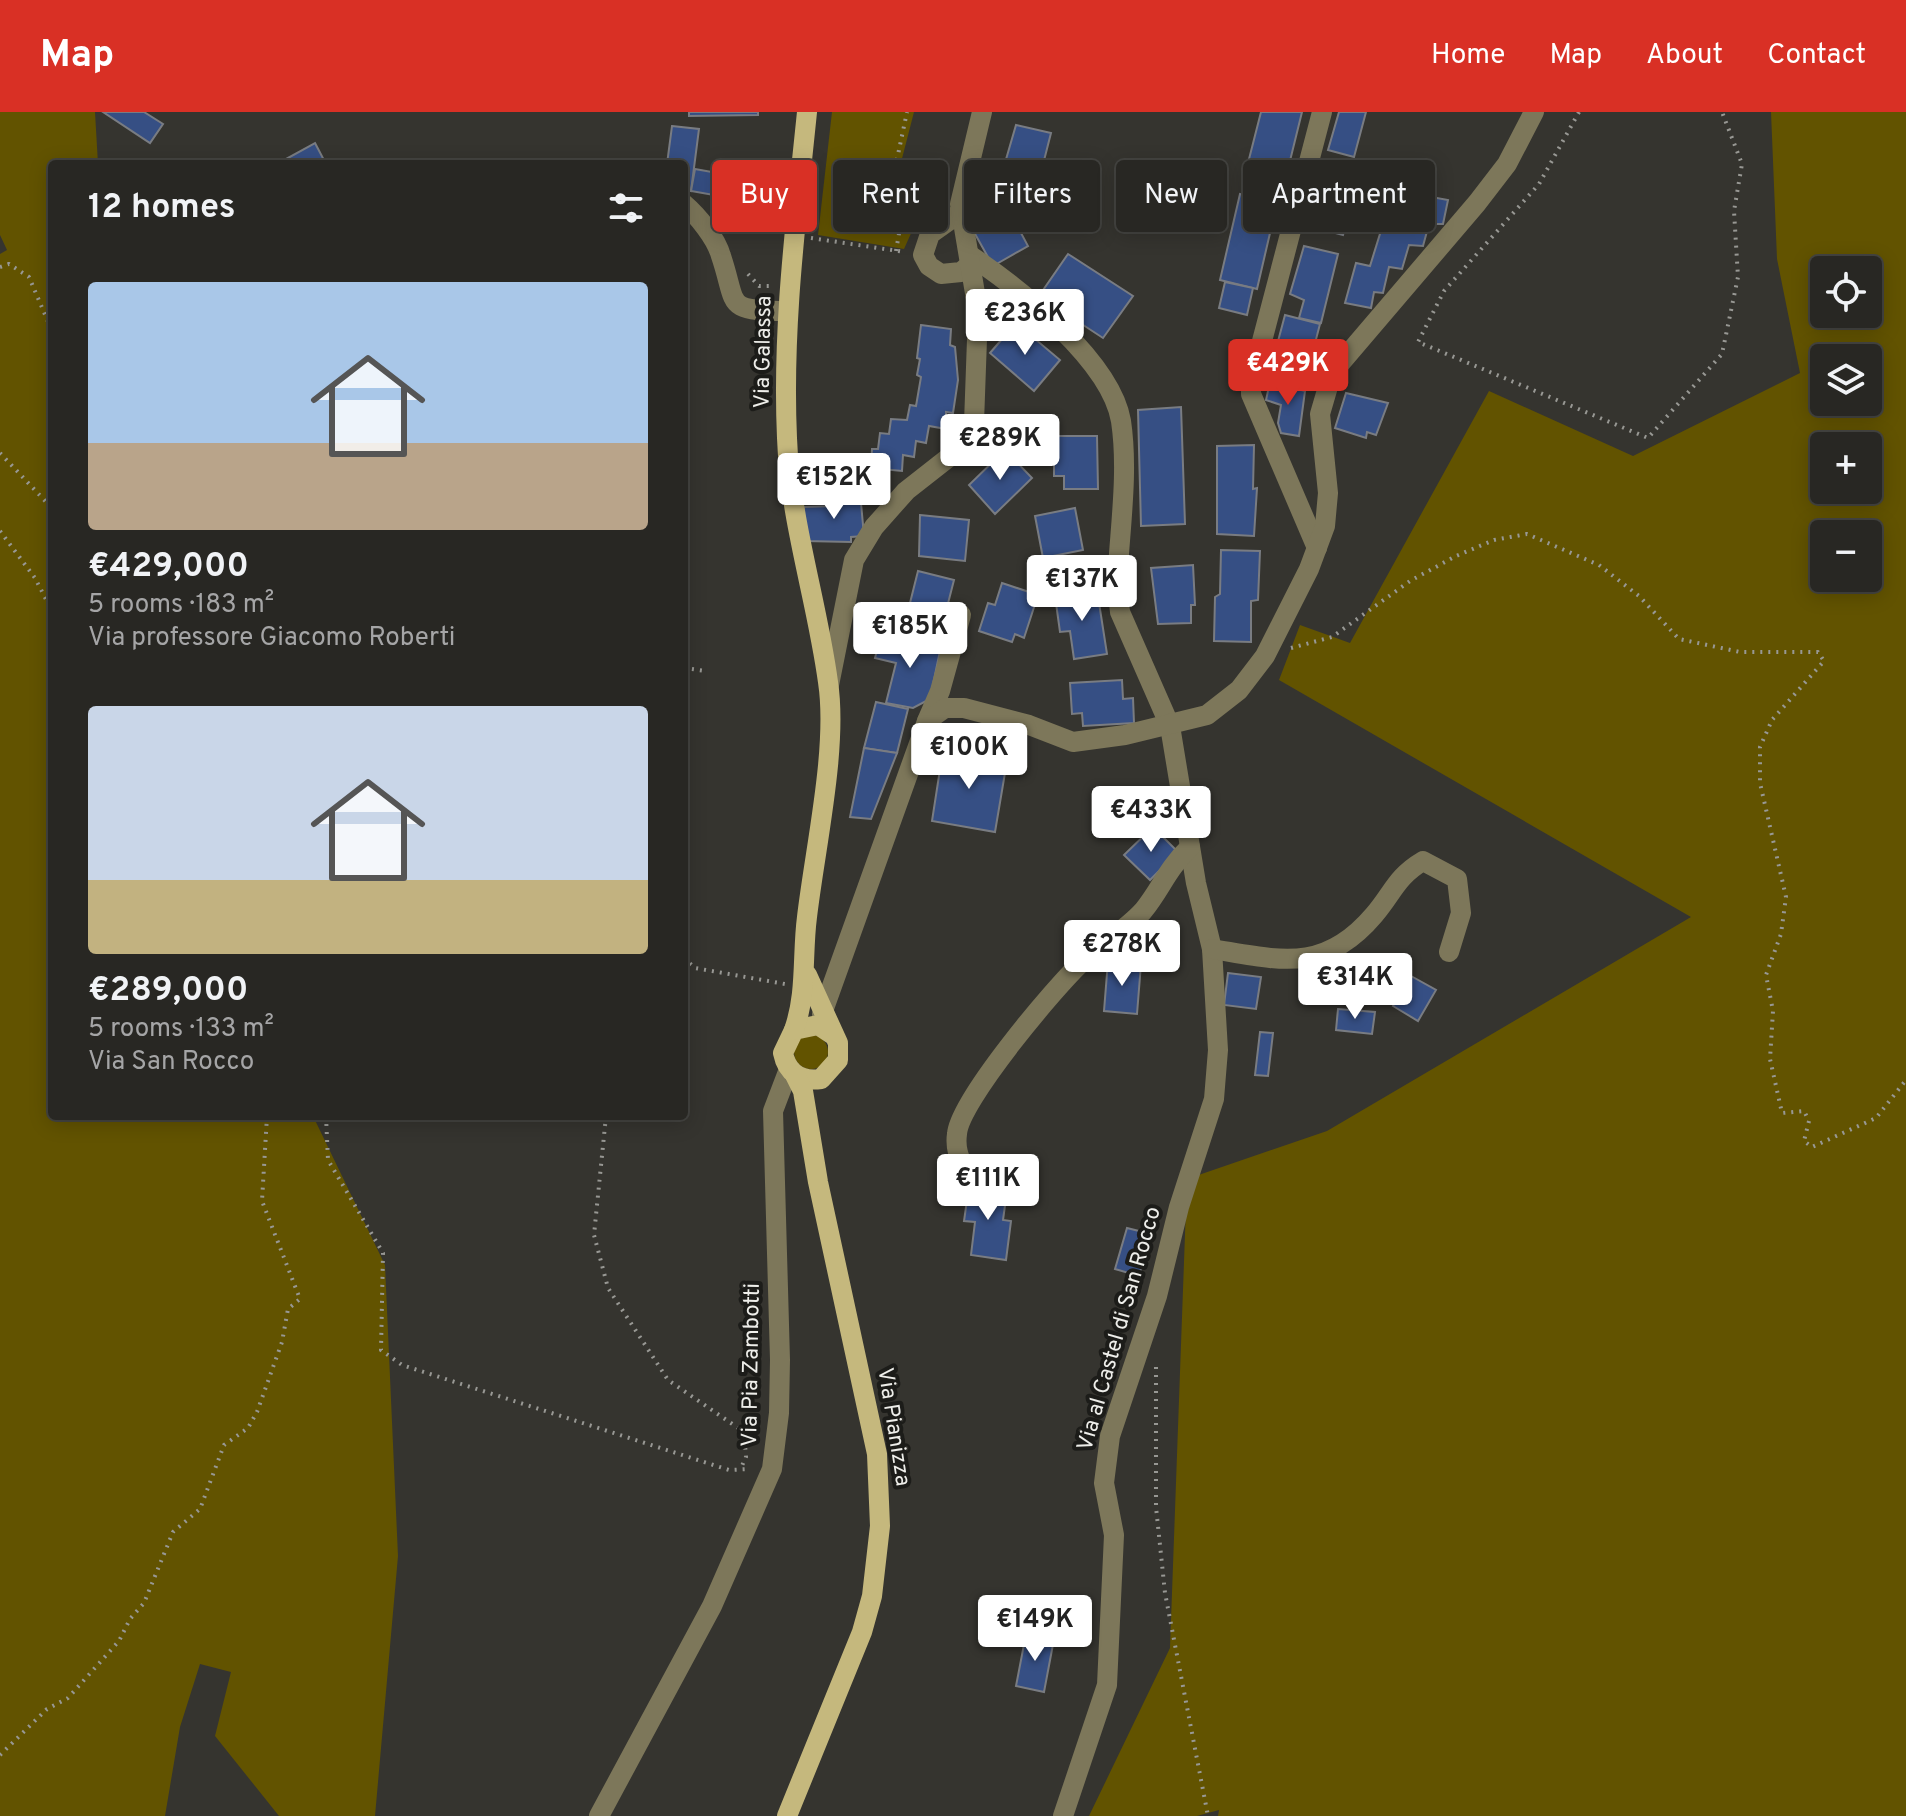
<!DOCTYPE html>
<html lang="en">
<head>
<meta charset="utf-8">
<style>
  body { margin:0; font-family:Overpass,sans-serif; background:#302f2b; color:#f1f3f6; height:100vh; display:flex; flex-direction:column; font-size:30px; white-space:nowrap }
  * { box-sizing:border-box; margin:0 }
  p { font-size:26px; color:#a5a5a6 }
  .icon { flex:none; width:44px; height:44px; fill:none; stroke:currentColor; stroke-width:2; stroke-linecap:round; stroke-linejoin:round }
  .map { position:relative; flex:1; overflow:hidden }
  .details { position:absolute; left:48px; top:48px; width:640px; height:960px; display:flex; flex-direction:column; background:#282723; border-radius:8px; box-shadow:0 4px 20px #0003,0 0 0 2px #444441 }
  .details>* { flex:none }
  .banner { position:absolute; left:712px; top:48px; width:760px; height:72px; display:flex; gap:16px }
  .controls { position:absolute; left:1810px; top:144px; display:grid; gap:16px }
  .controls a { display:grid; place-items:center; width:72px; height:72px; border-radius:8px; background:#282723; box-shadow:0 4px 20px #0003,0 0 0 2px #444441; font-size:40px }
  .price { position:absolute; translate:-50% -68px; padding:0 18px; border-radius:8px; background:#fff; color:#222; font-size:26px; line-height:52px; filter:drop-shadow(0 2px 4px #0008) }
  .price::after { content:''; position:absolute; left:50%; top:48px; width:24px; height:18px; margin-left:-12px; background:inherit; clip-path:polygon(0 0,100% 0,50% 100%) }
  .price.current { background:#d93025; color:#fff }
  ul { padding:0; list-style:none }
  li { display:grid; align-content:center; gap:16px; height:424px; padding:0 40px }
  li span { display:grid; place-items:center; height:248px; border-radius:8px; color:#555 }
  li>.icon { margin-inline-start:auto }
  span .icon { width:144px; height:144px; fill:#fffc; stroke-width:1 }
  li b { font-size:34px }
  h2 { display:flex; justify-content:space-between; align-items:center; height:96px; padding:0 40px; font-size:34px }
  .tag { padding:0 28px; border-radius:8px; background:#282723; box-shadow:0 4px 20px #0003,0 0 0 2px #444441; font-size:28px; line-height:72px }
  .tag.current { background:#d93025; color:#fff }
  header { display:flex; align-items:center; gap:48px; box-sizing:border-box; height:112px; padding:0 40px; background:#d93025; color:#fff }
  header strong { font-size:38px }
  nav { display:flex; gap:44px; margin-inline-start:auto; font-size:28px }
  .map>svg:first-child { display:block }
  .green { fill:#625300; fill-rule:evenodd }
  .building { fill:#364f84; stroke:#797c82; stroke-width:2 }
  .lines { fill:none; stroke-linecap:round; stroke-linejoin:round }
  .path { stroke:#989894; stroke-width:4; stroke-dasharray:2 6; stroke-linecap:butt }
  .minor { stroke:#7d775a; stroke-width:20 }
  .major { stroke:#c5b87d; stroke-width:20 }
  .labels { text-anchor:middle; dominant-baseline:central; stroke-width:8; stroke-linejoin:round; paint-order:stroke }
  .street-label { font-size:22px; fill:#eeeeea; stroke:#1c1c19 }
</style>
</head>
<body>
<header>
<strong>Map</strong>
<nav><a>Home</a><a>Map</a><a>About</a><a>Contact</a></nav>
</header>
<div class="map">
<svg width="1906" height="1704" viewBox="0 0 1906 1704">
  <rect width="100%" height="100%" fill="#35342f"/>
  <g class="green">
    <polygon points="0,0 95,0 98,52 52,52 52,1004 313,1004 385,1153 398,1444 375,1704 279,1704 215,1624 231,1560 200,1552 180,1615 165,1704 0,1704 0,142 7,138 0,123"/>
    <polygon points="832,0 914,0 897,66 936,76 926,88 904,137 818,123"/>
    <path d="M1771 0H1906V1704H1218L1219 1698 1197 1704H1089L1170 1536 1187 1067 1327 1019 1691 805 1279 568 1300 513 1350 531 1489 279 1633 344 1800 261 1777 147ZM1824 158H1868V202H1824ZM1824 246H1868V290H1824ZM1824 334H1868V378H1824ZM1824 422H1868V466H1824Z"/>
    <circle cx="811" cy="940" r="17"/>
  </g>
  <g class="building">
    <polygon points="103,0 144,0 163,12 150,31"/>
    <polygon points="689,0 758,0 758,3 689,4"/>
    <polygon points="1261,0 1302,0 1287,61 1248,51"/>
    <polygon points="1339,0 1366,0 1354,45 1328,38"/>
    <polygon points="1016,13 1051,21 1037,76 1000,68"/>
    <polygon points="672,14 699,17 691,79 684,78 684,52 667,52"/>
    <polygon points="315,31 326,52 277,52"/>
    <polygon points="695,57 751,67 748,89 691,79"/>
    <polygon points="1323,59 1358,67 1343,123 1309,114"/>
    <polygon points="1000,82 1028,134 993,154 965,104"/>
    <polygon points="1240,82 1277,91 1257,177 1220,168"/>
    <polygon points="1415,82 1448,88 1443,112 1429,112 1423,134 1409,133 1402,157 1389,155 1383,181 1374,180 1371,196 1345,191 1356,151 1370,154 1384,109 1394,111 1402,85 1413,88"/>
    <polygon points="1304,134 1338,142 1321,211 1299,206 1304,188 1290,182"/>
    <polygon points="1068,142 1133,184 1103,226 1039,184"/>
    <polygon points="1225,170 1253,176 1247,203 1219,196"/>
    <polygon points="1285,203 1320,212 1308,258 1273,248"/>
    <polygon points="1016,211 1060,248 1034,279 990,241"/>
    <polygon points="921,213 951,217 950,233 955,235 958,268 953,301 946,300 946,317 929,314 926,331 916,329 914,345 903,343 902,359 871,356 872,337 878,337 880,321 889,322 891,307 907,308 910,293 916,294 921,265 917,263 920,247 917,246"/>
    <polygon points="1270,270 1305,279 1299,324 1281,321 1278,311 1281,293 1266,288"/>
    <polygon points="1346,281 1388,291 1376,323 1367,320 1366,326 1335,316"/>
    <polygon points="1181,295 1185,412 1141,414 1138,298"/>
    <polygon points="1054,324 1097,324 1098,377 1064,377 1064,364 1054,364"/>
    <polygon points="1254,333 1253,377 1257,376 1254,424 1217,422 1217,334"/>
    <polygon points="1005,338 1032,366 995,402 969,373"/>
    <polygon points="848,381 849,392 861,391 864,424 851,425 851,430 805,429 804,395 833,394 833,382"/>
    <polygon points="1075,396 1083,438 1043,446 1035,404"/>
    <polygon points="920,403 969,408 965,449 919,444"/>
    <polygon points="1221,438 1260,439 1258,488 1251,489 1251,530 1214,529 1215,485 1220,482"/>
    <polygon points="1193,453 1195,493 1191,493 1191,511 1158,512 1151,456"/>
    <polygon points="918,459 954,468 944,507 908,499"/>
    <polygon points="1002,471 1038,483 1024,526 1015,522 1012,530 979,519 988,491 995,493"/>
    <polygon points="1097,478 1107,542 1074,547 1070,519 1060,520 1055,484"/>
    <polygon points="881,523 941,534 930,587 913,596 886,591 896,551 875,546"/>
    <polygon points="1122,568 1123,587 1133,586 1134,611 1083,614 1082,601 1072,602 1070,571"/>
    <polygon points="876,590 908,597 897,641 864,636"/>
    <polygon points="864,636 897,641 871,707 850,705"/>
    <polygon points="943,638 1007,649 995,720 932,709"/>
    <polygon points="1153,715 1178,740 1150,768 1124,743"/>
    <polygon points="1108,849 1141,852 1137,902 1104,899"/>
    <polygon points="1228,861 1261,865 1256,897 1224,893"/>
    <polygon points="1318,862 1350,866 1346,891 1315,887"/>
    <polygon points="1411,864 1436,878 1418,909 1393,894"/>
    <polygon points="1338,897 1375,900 1372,922 1336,918"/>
    <polygon points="1260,920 1273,921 1268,964 1255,963"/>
    <polygon points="969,1074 1007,1079 1003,1108 1011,1109 1006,1148 971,1143 975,1110 964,1109"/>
    <polygon points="1127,1116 1151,1122 1139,1164 1115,1157"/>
    <polygon points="1026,1522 1054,1527 1044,1580 1016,1574"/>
  </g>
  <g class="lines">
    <g class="path">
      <polyline points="1579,0 1539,72 1444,179 1418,230 1648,326 1722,242 1738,165 1734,99 1742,52 1722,0"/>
      <polyline points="811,126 905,140"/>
      <polyline points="896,139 907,75 892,71 907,0"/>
      <polyline points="0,155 9,152 29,165 52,219"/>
      <polyline points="748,162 759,174 770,174"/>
      <polyline points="0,341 49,393 52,402"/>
      <polyline points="0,419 35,466 52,499"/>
      <polyline points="1291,536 1332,525 1410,469 1456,444 1494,428 1527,422 1599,453 1639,484 1679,527 1740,540 1818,540 1824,549 1772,608 1760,635 1760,671 1786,785 1781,822 1766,863 1773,899 1770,947 1782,1001 1804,999 1809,1009 1804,1029 1812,1035 1876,1006 1906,968"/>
      <polyline points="684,556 706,559"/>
      <polyline points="684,846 695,856 785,872"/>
      <polyline points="326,1004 328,1048 383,1141 381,1238 402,1253 729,1358 750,1357"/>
      <polyline points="606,1004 594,1123 608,1176 668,1268 744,1320 746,1345 740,1358"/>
      <polyline points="1156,1255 1156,1395 1165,1481 1208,1704"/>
      <polyline points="0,1643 47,1597 68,1586 119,1529 130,1507 144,1491 173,1420 200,1397 224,1333 248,1316 257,1300 282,1230 288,1197 300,1187 262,1089 267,1004"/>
    </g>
    <g class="minor">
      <path d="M684 92C698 104 716 126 721 144 738 194 723 199 787 199"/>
      <polyline points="961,100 930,122 923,143 929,154 941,162 961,160 972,151"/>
      <path d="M971 144C1020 177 1111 249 1121 309 1129 363 1119 421 1117 475L1120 500 1170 614 1196 771 1212 837 1218 938 1214 987 1179 1095 1157 1184 1110 1324 1104 1371 1114 1423 1107 1573 1063 1704"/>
      <polyline points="1317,436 1251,282 1251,271 1322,0"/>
      <polyline points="829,573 854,448 874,415 906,379 957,339 974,311 978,199 960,92 982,0"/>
      <polyline points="927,609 940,579 961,503"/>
      <path d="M1212 837C1280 848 1324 862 1374 803 1393 781 1396 765 1423 749L1457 767 1461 801 1449 840"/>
      <polyline points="822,902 927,609 945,596 964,596 1029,613 1073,630 1125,623 1207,603 1239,578 1265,544 1309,457 1325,414 1328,381 1320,302 1332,261 1477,91 1507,52 1534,0"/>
      <path d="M965 1058C959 1046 955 1036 957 1022 959 989 1055 875 1082 850 1101 832 1126 818 1143 799 1161 777 1167 757 1190 735"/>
      <polyline points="599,1704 712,1494 772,1357 779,1301 780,1248 773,999 789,957"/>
    </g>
    <g class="major">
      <path d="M807 863 838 931V948L821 967C801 970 787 961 783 941L794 918 818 913 833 923"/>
      <path d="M794 918C807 881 802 843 807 805 815 736 838 636 828 570 817 488 790 409 787 326 782 216 796 109 807 0"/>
      <polyline points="787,1704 862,1520 872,1484 880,1414 877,1342 818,1070 803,979 795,963"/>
    </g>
  </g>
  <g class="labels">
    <g class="street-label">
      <text transform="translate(764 240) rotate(-89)">Via Galassa</text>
      <text transform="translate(1120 1217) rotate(-74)">Via al Castel di San Rocco</text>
      <text transform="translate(752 1253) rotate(-89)">Via Pia Zambotti</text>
      <text transform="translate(893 1315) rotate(81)">Via Pianizza</text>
    </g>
  </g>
</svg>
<div class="controls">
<a><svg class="icon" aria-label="locate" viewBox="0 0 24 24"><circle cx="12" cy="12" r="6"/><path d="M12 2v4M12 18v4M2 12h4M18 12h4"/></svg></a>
<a><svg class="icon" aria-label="layers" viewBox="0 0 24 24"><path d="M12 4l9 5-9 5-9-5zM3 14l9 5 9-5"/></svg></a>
<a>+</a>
<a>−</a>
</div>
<b class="price" style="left:1025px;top:245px">€236K</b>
<b class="price current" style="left:1288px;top:295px">€429K</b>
<b class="price" style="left:1000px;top:370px">€289K</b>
<b class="price" style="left:834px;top:409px">€152K</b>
<b class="price" style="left:1082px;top:511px">€137K</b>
<b class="price" style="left:910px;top:558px">€185K</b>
<b class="price" style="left:969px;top:679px">€100K</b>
<b class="price" style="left:1151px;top:742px">€433K</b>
<b class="price" style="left:1122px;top:876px">€278K</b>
<b class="price" style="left:1355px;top:909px">€314K</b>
<b class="price" style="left:988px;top:1110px">€111K</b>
<b class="price" style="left:1035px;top:1551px">€149K</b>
<div class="banner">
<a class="tag current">Buy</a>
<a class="tag">Rent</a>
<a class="tag">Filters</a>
<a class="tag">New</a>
<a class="tag">Apartment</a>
</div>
<section class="details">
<h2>12 homes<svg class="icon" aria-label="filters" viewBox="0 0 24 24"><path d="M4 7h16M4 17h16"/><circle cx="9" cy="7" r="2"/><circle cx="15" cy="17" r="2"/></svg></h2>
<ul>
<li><span style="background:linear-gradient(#a9c7e8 65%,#b9a48a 0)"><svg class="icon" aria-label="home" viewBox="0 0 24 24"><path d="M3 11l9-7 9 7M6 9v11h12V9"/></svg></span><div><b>€429,000</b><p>5 rooms · 183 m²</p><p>Via professore Giacomo Roberti</p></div></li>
<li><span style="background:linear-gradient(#c9d6e8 70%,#c2b280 0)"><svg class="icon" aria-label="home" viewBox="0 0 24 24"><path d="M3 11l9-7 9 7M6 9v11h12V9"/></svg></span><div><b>€289,000</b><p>5 rooms · 133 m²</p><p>Via San Rocco</p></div></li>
</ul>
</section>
</div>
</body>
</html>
